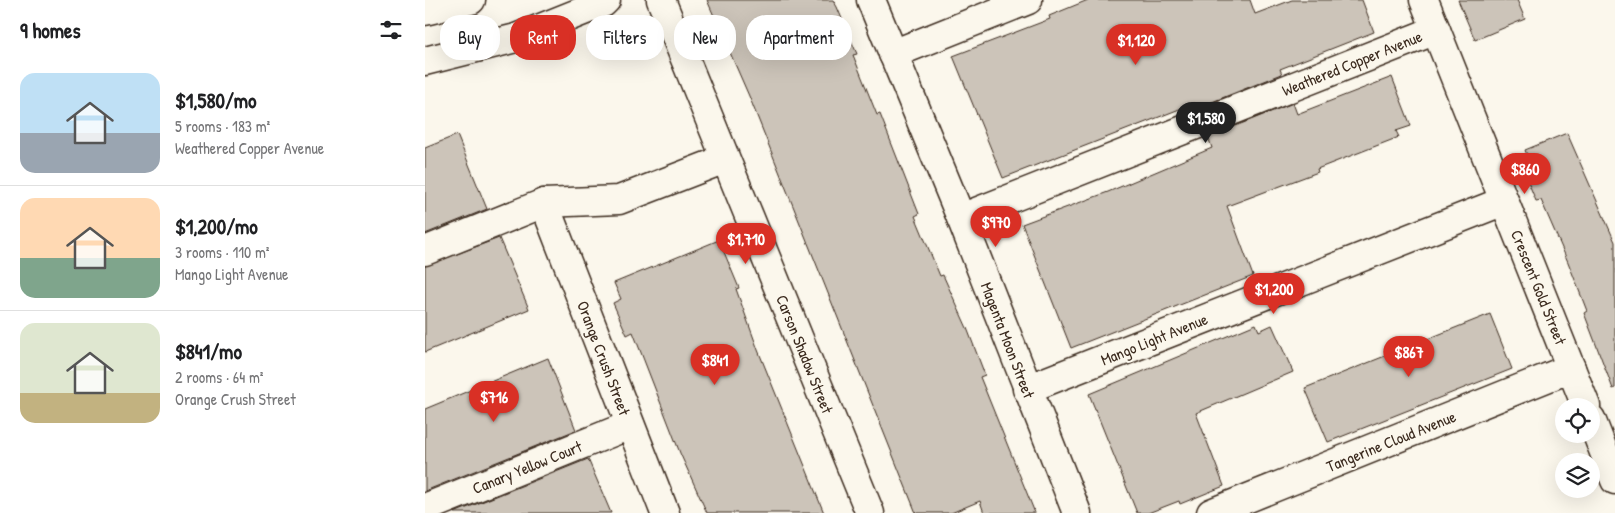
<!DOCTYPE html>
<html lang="en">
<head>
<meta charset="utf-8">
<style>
  body { margin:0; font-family:"Patrick Hand",sans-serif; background:#f2f2f2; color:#202124; height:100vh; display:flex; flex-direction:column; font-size:19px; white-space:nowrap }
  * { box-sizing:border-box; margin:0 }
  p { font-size:16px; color:#757577 }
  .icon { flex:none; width:28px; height:28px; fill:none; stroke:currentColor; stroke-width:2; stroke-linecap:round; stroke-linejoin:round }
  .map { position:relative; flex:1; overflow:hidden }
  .details { display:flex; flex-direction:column; background:#fff; width:425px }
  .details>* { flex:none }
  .hud { position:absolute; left:15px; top:15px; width:475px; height:45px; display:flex; gap:10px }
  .buttons { position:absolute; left:1130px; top:398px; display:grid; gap:10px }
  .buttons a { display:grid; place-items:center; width:45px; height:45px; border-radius:50%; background:#fff; box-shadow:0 5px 20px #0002; font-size:25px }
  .price { position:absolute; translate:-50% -42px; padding:0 11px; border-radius:18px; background:#d93025; color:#fff; font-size:16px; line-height:32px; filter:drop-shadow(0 1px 2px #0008) }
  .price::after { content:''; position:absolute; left:50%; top:30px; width:15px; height:11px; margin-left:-8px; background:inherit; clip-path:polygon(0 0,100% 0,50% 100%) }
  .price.current { background:#222; color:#fff }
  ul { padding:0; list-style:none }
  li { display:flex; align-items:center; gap:15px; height:125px; padding:0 20px }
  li+li { border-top:1px solid #e0e0e0 }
  li span { display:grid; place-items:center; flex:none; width:140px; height:100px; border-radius:15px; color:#555 }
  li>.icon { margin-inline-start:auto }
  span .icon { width:60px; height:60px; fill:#fffc; stroke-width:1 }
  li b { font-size:21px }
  h2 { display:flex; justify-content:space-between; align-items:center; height:60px; padding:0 20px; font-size:21px }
  .pill { padding:0 18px; border-radius:20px; background:#fff; box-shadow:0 5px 20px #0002; font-size:18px; line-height:45px }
  .pill.current { background:#d93025; color:#fff }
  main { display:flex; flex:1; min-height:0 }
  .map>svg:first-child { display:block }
  .building { fill:#ccc4b9; stroke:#3b2a1e }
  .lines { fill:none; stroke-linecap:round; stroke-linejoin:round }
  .minor-casing { stroke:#3b2a1e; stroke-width:31 }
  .minor { stroke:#fbf7ec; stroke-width:28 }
  .labels { text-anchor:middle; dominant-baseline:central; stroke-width:4; stroke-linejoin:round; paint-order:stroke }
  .street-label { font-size:16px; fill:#3b2a1e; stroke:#fbf7ec }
</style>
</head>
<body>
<main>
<section class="details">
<h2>9 homes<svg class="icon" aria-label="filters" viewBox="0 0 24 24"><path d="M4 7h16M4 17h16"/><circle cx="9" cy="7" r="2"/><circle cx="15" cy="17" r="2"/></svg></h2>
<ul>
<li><span style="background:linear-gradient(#bfe0f5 60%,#9aa5b1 0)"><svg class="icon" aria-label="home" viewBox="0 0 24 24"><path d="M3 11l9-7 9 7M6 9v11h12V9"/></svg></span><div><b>$1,580/mo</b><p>5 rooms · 183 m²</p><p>Weathered Copper Avenue</p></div></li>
<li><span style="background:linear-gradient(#ffd9b3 60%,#7fa58c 0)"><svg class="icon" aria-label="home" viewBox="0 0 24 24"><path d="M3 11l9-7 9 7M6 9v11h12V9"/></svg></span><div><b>$1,200/mo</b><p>3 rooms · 110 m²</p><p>Mango Light Avenue</p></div></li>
<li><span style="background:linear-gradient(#dfe7d0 70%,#c2b280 0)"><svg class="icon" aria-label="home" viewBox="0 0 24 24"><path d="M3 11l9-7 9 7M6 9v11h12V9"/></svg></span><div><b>$841/mo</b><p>2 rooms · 64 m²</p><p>Orange Crush Street</p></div></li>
</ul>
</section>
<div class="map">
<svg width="1190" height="513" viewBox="0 0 1190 513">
  <rect width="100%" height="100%" fill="#fbf7ec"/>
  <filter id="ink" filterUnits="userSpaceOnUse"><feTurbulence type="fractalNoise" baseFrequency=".02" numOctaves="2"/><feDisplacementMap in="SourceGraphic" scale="10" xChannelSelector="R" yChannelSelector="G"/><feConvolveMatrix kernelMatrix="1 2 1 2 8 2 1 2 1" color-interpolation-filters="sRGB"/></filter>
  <g filter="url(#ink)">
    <g class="building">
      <polygon points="282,0 408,0 412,7 432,54 428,55 452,115 455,114 494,214 490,216 515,276 518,275 542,328 560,375 555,377 610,513 559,513 555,501 526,513 491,513 324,96"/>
      <polygon points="663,0 825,0 830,14 867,0 937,0 949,32 855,69 857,74 772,108 770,103 578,178 528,56 625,19 624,16"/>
      <polygon points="1033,0 1092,0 1100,19 1050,40"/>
      <polygon points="967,77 986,126 971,131 974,137 892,169 893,172 802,206 828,276 646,348 597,224 683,192 787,148 783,137 868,103 872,114"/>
      <polygon points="1142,133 1190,242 1190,388 1188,389 1159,313 1162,311 1143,262 1116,200 1111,201 1099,172 1107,168 1100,150"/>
      <polygon points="32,135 62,209 0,234 0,148"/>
      <polygon points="74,238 104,309 0,352 0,266"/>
      <polygon points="294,240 314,288 311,289 333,350 399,513 282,513 255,453 208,332 202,335 188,303 196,299 189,283"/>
      <polygon points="1065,314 1087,369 903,442 880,388"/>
      <polygon points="831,324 834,331 847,325 868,372 771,413 799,486 755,504 754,501 723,513 712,513 664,394"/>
      <polygon points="123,358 151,430 0,491 0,409"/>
      <polygon points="163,459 186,513 29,513"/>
    </g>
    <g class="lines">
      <g class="minor-casing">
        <g id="minor">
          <polyline points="236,0 445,513"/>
          <polyline points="446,0 536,218 652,513"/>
          <polyline points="999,0 1161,406"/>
          <polyline points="0,11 46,0"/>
          <polyline points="468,54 603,0"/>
          <polyline points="0,61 91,38 178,3 181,0"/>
          <polyline points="119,203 240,513"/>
          <polyline points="536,218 1011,30"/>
          <polyline points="0,251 119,203 194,200 300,159"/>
          <polyline points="602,389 1079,201"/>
          <polyline points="1166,419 1190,480"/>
          <polyline points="0,508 205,425"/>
          <polyline points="786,513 1146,368"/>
        </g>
      </g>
      <use href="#minor" class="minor"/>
    </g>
  </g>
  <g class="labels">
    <g class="street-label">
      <text transform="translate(927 63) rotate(-22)">Weathered Copper Avenue</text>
      <text transform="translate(1114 287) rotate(68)">Crescent Gold Street</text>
      <text transform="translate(729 339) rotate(-22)">Mango Light Avenue</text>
      <text transform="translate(583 340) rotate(69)">Magenta Moon Street</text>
      <text transform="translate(380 354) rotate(68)">Carson Shadow Street</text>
      <text transform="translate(179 358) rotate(69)">Orange Crush Street</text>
      <text transform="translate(966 441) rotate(-22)">Tangerine Cloud Avenue</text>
      <text transform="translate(102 467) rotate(-22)">Canary Yellow Court</text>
    </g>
  </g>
</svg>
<div class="buttons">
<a><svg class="icon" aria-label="locate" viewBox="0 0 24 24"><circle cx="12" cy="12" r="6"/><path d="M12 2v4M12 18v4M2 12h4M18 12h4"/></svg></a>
<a><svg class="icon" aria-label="layers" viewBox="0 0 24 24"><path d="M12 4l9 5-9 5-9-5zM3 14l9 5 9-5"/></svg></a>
</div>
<b class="price" style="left:711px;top:66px">$1,120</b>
<b class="price current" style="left:781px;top:144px">$1,580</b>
<b class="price" style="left:1100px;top:195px">$860</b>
<b class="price" style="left:571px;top:248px">$970</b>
<b class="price" style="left:321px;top:265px">$1,710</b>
<b class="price" style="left:849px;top:315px">$1,200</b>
<b class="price" style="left:984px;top:378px">$867</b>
<b class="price" style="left:290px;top:386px">$841</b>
<b class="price" style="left:69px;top:423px">$716</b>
<div class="hud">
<a class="pill">Buy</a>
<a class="pill current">Rent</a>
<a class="pill">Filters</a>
<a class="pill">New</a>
<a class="pill">Apartment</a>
</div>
</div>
</main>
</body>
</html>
